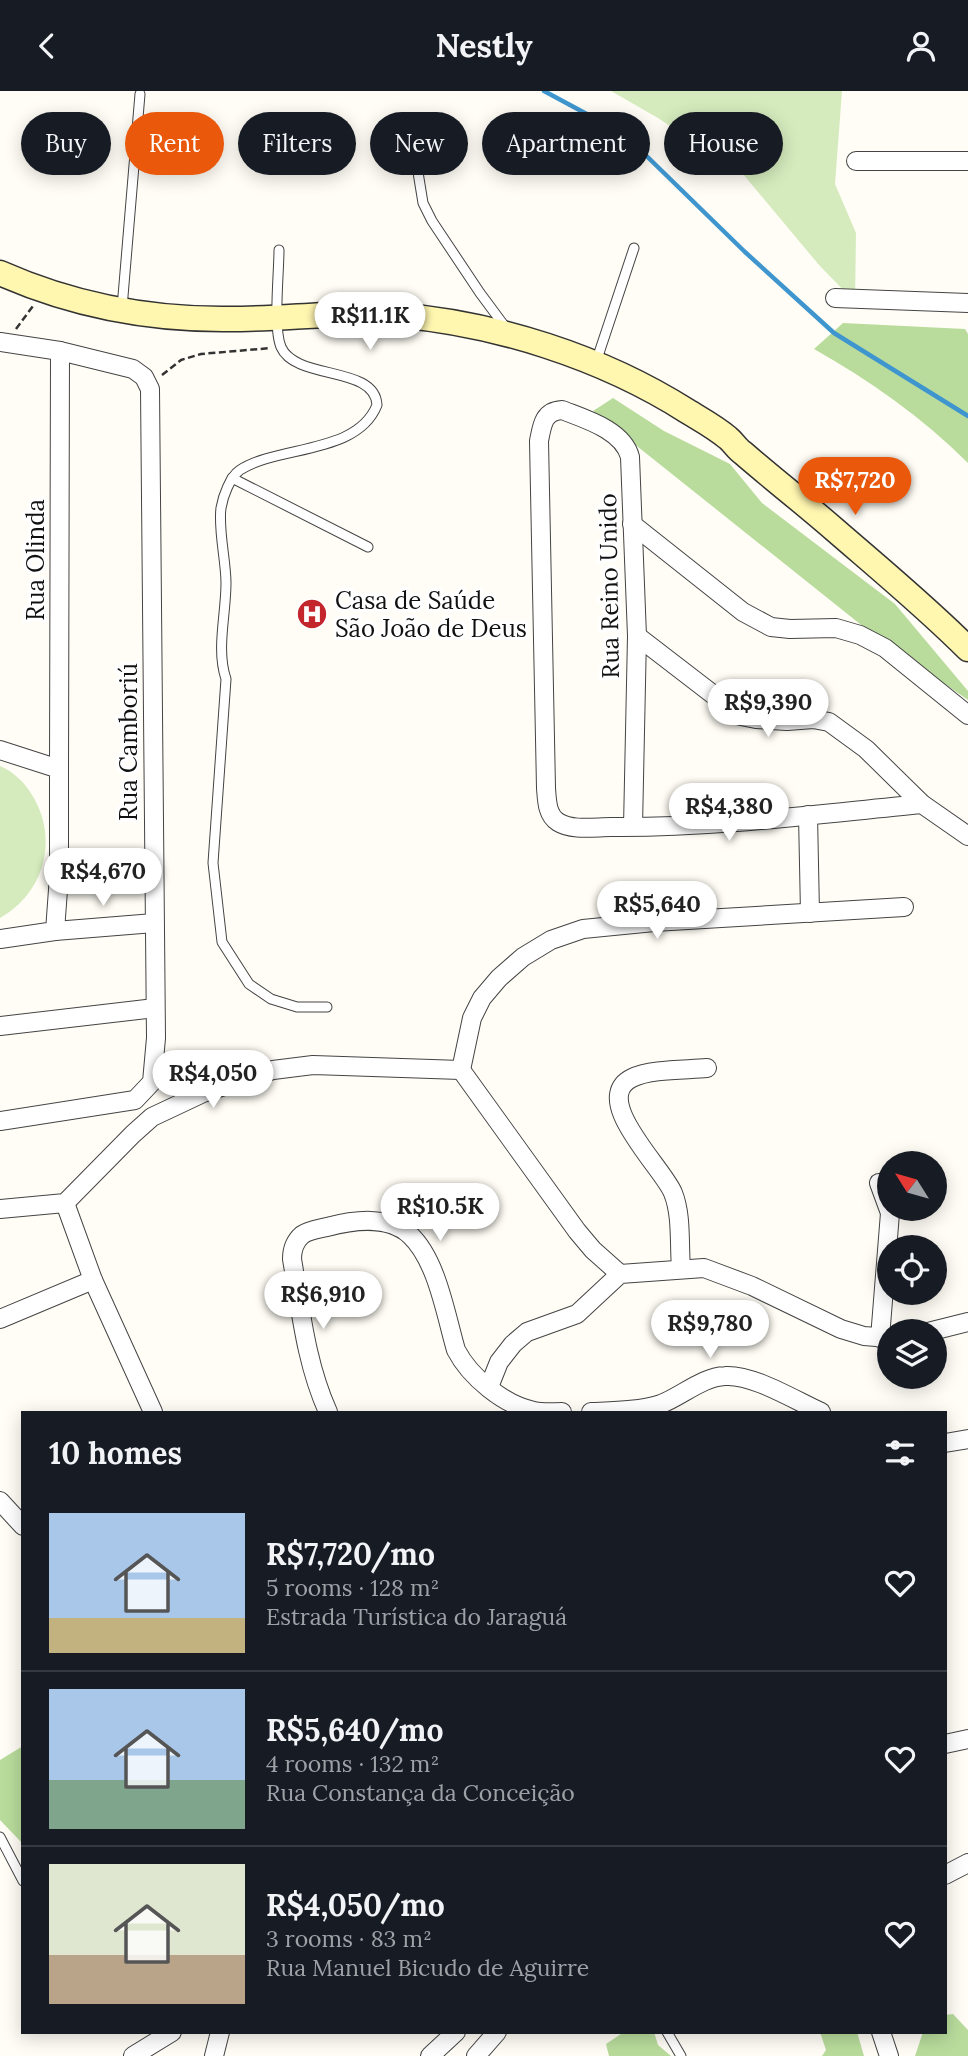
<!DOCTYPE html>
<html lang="en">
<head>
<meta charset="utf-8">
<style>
  body { margin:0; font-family:Lora,serif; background:#242831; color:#f1f3f6; height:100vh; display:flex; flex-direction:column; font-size:26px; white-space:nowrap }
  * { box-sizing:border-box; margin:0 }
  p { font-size:23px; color:#9ea1a6 }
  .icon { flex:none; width:38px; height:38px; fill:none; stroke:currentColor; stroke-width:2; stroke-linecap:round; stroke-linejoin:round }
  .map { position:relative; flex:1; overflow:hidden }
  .details { position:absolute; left:21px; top:1320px; width:926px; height:623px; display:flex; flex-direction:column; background:#171b24; border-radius:0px; box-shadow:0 4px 18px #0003 }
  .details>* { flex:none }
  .guide { position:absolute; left:21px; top:21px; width:928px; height:63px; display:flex; gap:14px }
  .needle { width:46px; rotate:307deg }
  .tools { position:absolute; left:877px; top:1060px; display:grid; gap:14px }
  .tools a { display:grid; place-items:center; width:70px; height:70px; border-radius:50%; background:#171b24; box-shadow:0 4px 18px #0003; font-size:35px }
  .price { position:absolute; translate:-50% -60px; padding:0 16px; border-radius:24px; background:#fff; color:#222; font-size:23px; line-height:46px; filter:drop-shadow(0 2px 4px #0008) }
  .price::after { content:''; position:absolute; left:50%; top:42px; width:21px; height:16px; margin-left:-10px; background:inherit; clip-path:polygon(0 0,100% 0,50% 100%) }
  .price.current { background:#ea580c; color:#fff }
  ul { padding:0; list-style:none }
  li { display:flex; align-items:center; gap:21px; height:175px; padding:0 28px }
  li+li { border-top:2px solid #363941 }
  li span { display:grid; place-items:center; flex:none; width:196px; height:140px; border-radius:0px; color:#555 }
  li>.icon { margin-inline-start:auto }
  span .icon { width:84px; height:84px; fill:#fffc; stroke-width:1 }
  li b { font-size:30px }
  h2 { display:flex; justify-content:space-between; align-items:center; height:84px; padding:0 28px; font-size:30px }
  .chip { padding:0 24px; border-radius:32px; background:#171b24; box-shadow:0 4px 18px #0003; font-size:24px; line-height:63px }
  .chip.current { background:#ea580c; color:#fff }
  header { display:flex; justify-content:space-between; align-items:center; height:91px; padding:0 28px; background:#171b24; font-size:32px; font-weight:800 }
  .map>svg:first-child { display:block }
  .green { fill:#d5ebbd }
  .forest { fill:#b9dc9c }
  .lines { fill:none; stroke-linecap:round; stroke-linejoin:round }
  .stream { stroke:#3f96cf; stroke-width:4.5 }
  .lane-casing { stroke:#444; stroke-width:11 }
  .street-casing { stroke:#444; stroke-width:20 }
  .secondary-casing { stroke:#333; stroke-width:27 }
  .path { stroke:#333; stroke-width:2.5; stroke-dasharray:7 3.5; stroke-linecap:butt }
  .lane { stroke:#fff; stroke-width:9 }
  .street { stroke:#fff; stroke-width:18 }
  .secondary { stroke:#fff6b0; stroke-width:24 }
  .labels { text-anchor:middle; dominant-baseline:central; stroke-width:7; stroke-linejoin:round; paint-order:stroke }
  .street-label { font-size:24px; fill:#111; stroke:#fff }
  .poi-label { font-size:24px; fill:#111; stroke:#fff; text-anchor:start }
</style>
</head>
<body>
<header><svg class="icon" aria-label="back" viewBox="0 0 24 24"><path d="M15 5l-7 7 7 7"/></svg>Nestly<svg class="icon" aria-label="person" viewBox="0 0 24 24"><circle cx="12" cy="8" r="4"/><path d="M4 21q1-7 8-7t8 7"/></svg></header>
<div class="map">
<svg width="968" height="1965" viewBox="0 0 968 1965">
  <rect width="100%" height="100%" fill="#fffdf5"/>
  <g class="green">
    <polygon points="611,0 842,0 835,93 856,142 855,211 819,174 743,83 658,27"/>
    <path d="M0 675C13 680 25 692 32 704 59 747 45 802 0 827Z"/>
  </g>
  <g class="forest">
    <path d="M843 232 965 238 968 243V372C923 327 869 289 814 258Z"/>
    <polygon points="613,307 664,340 730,373 762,412 895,513 968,600 968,609 870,541 593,320"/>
    <polygon points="23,1655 23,1753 0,1729 0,1669"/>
    <polygon points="953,1923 968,1939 968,1965 915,1965 923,1941 945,1941 945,1924"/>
    <polygon points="624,1941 654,1941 658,1954 671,1965 609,1965 606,1953"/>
    <polygon points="820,1941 857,1941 864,1965 822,1965 826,1959"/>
  </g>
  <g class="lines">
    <polyline class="stream" points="544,0 624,43 745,161 834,242 968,325"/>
    <g class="lane-casing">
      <g id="lane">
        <polyline points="421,38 416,69 423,112 432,130 480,202 506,237"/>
        <path d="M279 159C279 182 273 237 281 256 296 290 375 274 377 314 357 364 278 354 240 379 230 386 223 405 221 417 218 438 226 470 226 492 226 524 216 558 226 588L213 772 222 851 249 893 271 908 297 916H327"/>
        <polyline points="122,217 140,3"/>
        <polyline points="596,271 634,157"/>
        <polyline points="232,387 368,456"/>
        <polyline points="0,1746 23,1790"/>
        <polyline points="667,1941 681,1965"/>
      </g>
    </g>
    <g class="street-casing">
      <g id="street">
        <polyline points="856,70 968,70"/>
        <polyline points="835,207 968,212"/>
        <polyline points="0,251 60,260 133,278 144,286 150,298 156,947 152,991 135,1009 0,1030"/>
        <polyline points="632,433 743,521 771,536 790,538 836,537 860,544 885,557 968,624"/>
        <polyline points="637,545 741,625 756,628 787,630 813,628 829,631 866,658 922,713 968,745"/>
        <polyline points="0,659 59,678 59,785 55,840 0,848"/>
        <polyline points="59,678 60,260"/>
        <polyline points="808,724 810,822"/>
        <path d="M633 736 637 545 630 366C623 339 585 328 562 319 543 320 542 335 539 350L546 697C547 710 547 724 558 731 572 740 595 736 611 736 715 737 818 723 922 713"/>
        <polyline points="55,840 154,832"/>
        <polyline points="0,935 155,917"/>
        <polyline points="461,979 472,927 482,907 499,887 523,866 551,849 583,838 654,831 904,816"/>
        <polyline points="461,979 577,1140 593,1159 620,1183"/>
        <polyline points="879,1092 890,1122 880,1247"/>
        <polyline points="65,1112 93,1189 153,1321"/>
        <polyline points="0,1118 65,1112 133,1043 152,1026 203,1002 273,979 313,974 461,979"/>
        <path d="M681 1177C679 1154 682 1124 673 1102 664 1078 589 1008 632 987 650 978 686 979 707 977"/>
        <polyline points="0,1228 93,1189"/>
        <polyline points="928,1241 968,1231"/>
        <polyline points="489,1296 499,1271 513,1253 527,1241 577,1223 620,1183 704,1177 752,1195 841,1238 864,1245 889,1247"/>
        <path d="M328 1321C306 1272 301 1221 292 1168 292 1159 294 1151 302 1144 309 1139 319 1138 327 1136 354 1129 388 1124 410 1144 437 1169 446 1225 456 1259 470 1286 504 1314 534 1320 543 1322 553 1321 562 1321"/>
        <path d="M591 1321C614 1320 639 1320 661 1313 682 1305 702 1286 725 1285 753 1283 796 1310 821 1321"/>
        <polyline points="945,1352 968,1348"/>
        <polyline points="0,1410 23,1435"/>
        <polyline points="945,1653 968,1648"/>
        <polyline points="945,1784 968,1772"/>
        <polyline points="881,1941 889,1965"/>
        <polyline points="133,1965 172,1941"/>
        <polyline points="214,1965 220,1941"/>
        <polyline points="430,1965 456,1941"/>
        <polyline points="476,1965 497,1941"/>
      </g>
    </g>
    <g class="secondary-casing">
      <path id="secondary" d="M0 182C70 213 145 228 222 228 280 229 337 220 395 224 495 232 602 266 687 320 700 328 715 336 728 347 733 351 737 358 743 362 773 388 804 412 835 439 880 478 926 516 968 558"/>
    </g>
    <g class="path">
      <polyline points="16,238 33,215"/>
      <polyline points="162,284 181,269 201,263 271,257"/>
    </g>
    <use href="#lane" class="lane"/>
    <use href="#street" class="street"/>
    <use href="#secondary" class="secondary"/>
  </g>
  <defs>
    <g id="hospital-disc" transform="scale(1.575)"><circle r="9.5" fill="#c4262e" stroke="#fff"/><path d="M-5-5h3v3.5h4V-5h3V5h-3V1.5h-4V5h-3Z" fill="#fff"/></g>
  </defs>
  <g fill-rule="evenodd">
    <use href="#hospital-disc" x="312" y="523"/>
  </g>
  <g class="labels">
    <g class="street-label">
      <text transform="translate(35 469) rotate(-90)">Rua Olinda</text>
      <text transform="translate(609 495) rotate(-91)">Rua Reino Unido</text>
      <text transform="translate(128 651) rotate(-90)">Rua Camboriú</text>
    </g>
    <g class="poi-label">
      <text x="335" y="509">Casa de Saúde<tspan x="335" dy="28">São João de Deus</tspan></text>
    </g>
  </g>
</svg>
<div class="tools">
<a><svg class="needle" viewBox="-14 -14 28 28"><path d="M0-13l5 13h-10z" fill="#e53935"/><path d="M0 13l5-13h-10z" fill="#9ea1a6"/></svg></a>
<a><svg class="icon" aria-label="locate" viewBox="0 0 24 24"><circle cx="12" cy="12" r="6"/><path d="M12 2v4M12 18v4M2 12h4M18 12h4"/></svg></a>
<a><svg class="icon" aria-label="layers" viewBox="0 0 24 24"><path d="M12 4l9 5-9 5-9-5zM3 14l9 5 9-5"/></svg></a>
</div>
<b class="price" style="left:370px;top:261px">R$11.1K</b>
<b class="price current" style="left:855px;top:426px">R$7,720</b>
<b class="price" style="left:768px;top:648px">R$9,390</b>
<b class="price" style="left:729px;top:752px">R$4,380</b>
<b class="price" style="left:103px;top:817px">R$4,670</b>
<b class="price" style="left:657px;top:850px">R$5,640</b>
<b class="price" style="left:213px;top:1019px">R$4,050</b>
<b class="price" style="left:440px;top:1152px">R$10.5K</b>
<b class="price" style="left:323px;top:1240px">R$6,910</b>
<b class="price" style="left:710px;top:1269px">R$9,780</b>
<div class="guide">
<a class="chip">Buy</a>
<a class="chip current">Rent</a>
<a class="chip">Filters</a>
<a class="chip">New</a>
<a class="chip">Apartment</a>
<a class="chip">House</a>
</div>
<section class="details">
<h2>10 homes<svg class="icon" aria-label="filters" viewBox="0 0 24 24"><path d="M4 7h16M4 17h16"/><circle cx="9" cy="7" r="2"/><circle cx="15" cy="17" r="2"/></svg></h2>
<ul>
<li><span style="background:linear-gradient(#a9c7e8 75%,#c2b280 0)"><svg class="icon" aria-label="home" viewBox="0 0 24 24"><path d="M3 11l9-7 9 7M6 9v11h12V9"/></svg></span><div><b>R$7,720/mo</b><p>5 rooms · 128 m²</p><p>Estrada Turística do Jaraguá</p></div><svg class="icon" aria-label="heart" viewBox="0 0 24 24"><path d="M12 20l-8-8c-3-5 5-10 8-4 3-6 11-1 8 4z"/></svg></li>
<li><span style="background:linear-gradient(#a9c7e8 65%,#7fa58c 0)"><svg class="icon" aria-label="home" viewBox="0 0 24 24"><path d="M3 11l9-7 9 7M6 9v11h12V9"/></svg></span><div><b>R$5,640/mo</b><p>4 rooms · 132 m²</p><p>Rua Constança da Conceição</p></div><svg class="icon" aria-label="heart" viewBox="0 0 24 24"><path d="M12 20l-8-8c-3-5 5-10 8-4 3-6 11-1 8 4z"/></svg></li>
<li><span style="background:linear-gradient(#dfe7d0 65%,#b9a48a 0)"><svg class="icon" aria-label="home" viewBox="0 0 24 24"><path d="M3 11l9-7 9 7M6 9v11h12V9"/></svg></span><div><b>R$4,050/mo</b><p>3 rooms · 83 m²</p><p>Rua Manuel Bicudo de Aguirre</p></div><svg class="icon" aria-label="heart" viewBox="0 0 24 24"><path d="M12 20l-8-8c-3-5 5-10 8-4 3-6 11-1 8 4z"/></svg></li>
</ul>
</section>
</div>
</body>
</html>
